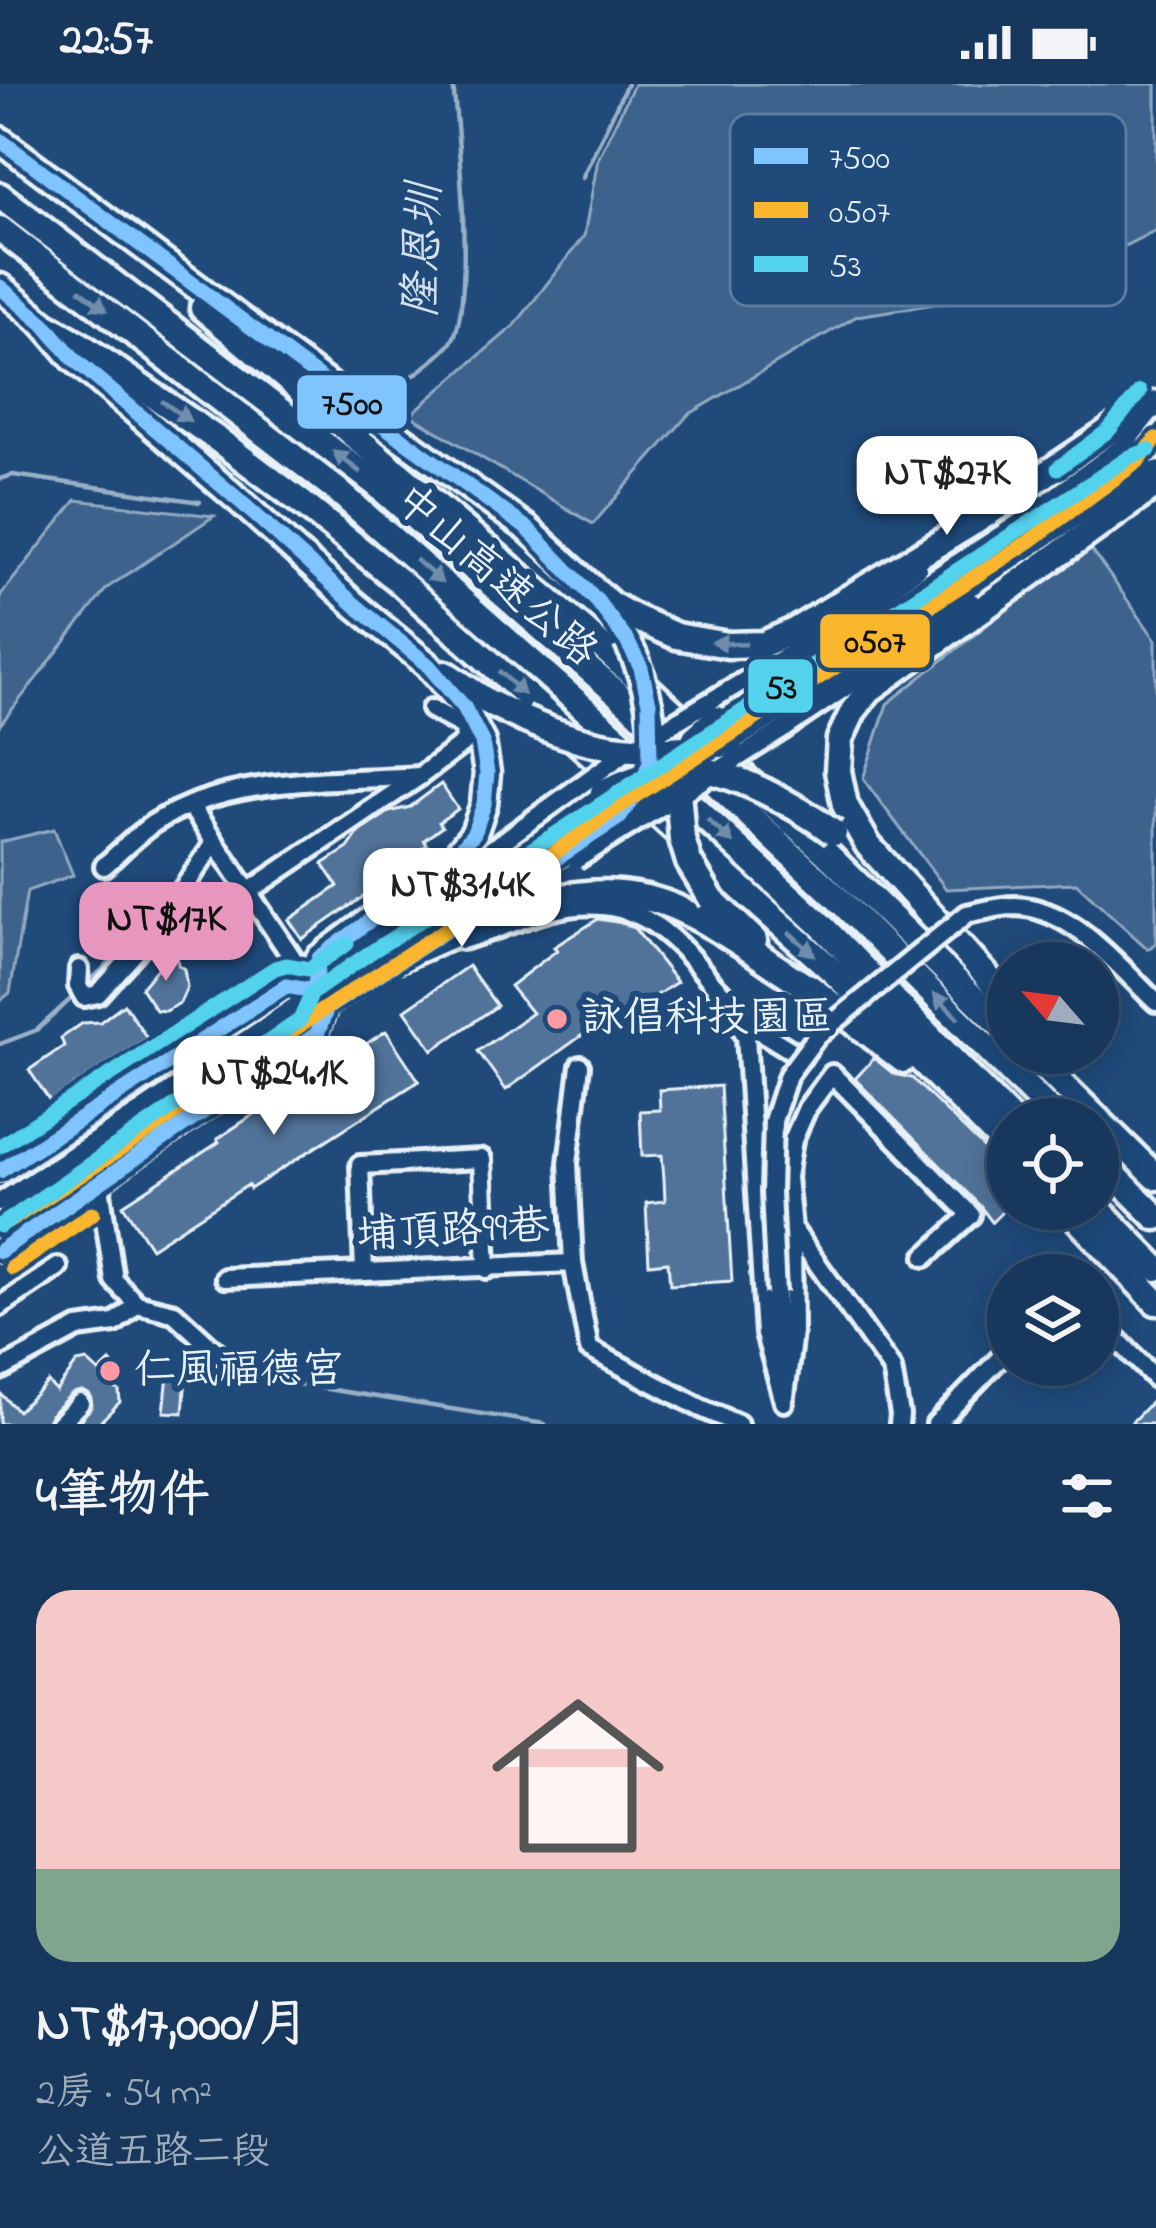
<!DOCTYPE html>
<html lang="zh-TW">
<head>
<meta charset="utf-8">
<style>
  body { margin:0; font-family:"Indie Flower","LXGW WenKai TC",sans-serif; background:#203f62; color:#f1f3f6; height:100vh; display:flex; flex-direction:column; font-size:45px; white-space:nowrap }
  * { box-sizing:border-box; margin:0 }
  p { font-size:39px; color:#9eacbb }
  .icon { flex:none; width:66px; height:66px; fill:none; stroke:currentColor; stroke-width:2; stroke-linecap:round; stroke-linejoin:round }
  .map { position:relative; height:1340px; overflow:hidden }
  .side { display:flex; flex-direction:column; background:#17385c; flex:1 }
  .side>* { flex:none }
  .needle { width:78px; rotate:298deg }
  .controls { position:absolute; left:987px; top:858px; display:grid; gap:24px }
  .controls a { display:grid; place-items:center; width:132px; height:132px; border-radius:50%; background:#17385c; box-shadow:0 6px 30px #0003,0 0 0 3px #365272; font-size:60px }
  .price { position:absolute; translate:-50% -102px; padding:0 27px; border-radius:24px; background:#fff; color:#222; font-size:39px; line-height:78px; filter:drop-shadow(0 3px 6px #0008) }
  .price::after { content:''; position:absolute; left:50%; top:72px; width:36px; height:27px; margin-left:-18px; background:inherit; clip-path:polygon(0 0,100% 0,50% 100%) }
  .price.selected { background:#e797bd; color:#111 }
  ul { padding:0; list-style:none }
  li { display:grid; align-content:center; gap:24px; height:636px; padding:0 36px }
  li span { display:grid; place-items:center; height:372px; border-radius:36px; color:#555 }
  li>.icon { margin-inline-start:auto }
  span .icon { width:216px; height:216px; fill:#fffc; stroke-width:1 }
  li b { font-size:51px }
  h2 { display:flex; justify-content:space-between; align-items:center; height:144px; padding:0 36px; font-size:51px }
  .status { display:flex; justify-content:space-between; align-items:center; height:84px; padding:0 60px; background:#17385c; direction:ltr }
  .status svg { height:33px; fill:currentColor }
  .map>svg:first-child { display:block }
  .green { fill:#3c628c; stroke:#92aac2; stroke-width:3 }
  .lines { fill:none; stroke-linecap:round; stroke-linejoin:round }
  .stream { stroke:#9ab0c7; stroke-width:4.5 }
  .building { fill:#517399; stroke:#e8f1f8; stroke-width:3 }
  .minor-casing { stroke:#e8f1f8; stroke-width:26 }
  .highway-casing { stroke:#e8f1f8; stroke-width:33 }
  .minor { stroke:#1f4a7a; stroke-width:16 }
  .highway { stroke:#1f4a7a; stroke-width:24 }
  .minor-bridge-casing { stroke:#e8f1f8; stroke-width:26; stroke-linecap:butt }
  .highway-bridge-casing { stroke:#e8f1f8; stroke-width:33; stroke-linecap:butt }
  .minor-bridge { stroke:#1f4a7a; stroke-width:16 }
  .highway-bridge { stroke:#1f4a7a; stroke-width:24 }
  .bus-1-casing { stroke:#1f4a7a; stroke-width:24 }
  .bus-2-casing { stroke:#1f4a7a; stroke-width:24 }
  .bus-3-casing { stroke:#1f4a7a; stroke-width:24 }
  .bus-1 { stroke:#80c4ff; stroke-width:15 }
  .bus-2 { stroke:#fab62d; stroke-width:15 }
  .bus-3 { stroke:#53d2ee; stroke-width:15 }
  .oneway { fill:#6f8dac }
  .poi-dot { fill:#ff9aa2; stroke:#1f4a7a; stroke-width:4.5 }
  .labels { text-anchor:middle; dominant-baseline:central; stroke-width:12; stroke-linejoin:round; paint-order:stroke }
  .street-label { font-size:42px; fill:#e8f1f8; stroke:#1f4a7a }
  .poi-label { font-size:42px; fill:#e8f1f8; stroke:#1f4a7a; text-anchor:start }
  .water-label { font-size:45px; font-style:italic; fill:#d4e1ec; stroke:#1f4a7a }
  .key { fill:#1f4a7a; stroke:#5b7ca0; stroke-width:3 }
  .key-label { font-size:33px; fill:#e8f1f8 }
  .line-badge { stroke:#1f4a7a; stroke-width:4.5 }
  .pale-badge-label { font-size:33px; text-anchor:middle; font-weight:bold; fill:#111 }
</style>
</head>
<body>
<div class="status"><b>22:57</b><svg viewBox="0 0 49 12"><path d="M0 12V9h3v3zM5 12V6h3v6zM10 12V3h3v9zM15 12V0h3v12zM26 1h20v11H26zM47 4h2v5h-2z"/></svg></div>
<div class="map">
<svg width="1156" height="1340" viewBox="0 0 1156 1340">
  <rect width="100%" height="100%" fill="#1f4a7a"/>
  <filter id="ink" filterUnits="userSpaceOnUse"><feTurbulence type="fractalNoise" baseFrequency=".00833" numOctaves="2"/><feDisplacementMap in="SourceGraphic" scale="24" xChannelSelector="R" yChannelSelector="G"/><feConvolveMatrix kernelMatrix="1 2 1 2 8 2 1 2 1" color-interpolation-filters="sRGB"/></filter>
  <g filter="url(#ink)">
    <g class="green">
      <polygon points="634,0 1156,0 1156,146 1044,203 857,232 688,331 593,440 410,331 515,241 584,152 598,75"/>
      <polygon points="76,416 214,432 107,504 0,641 0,512"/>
      <polygon points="1088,461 1156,556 1156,859 1148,865 1076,799 946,805 863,695 887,620"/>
      <polygon points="54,745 73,791 27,807 10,909 0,917 0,758"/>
    </g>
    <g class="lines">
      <g class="stream">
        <polyline points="582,94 627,0"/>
        <path d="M392 308C409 294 436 277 450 260 476 226 458 48 453 0"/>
        <polyline points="0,395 13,391 200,418"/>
        <polyline points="83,904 127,862"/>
        <polyline points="0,960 37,946 75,911"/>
        <polyline points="258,1285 283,1298 545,1340"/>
      </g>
    </g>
    <g class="building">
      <polygon points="441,700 458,725 439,738 442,743 424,756 427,761 409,773 412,779 302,855 289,836 338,802 323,780 348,764 359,748 389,728 410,723"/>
      <polygon points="598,835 623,839 635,845 677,898 611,941 606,934 506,1006 478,967 532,929 510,902 557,866 554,863"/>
      <polygon points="176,861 178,881 184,885 187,903 180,919 165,927 156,926 141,904"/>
      <polygon points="468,882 497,922 433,966 405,926"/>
      <polygon points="124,920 147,954 50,1017 29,986 64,962 61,954 83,939 100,938"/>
      <polygon points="386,947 419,997 250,1105 248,1101 151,1164 123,1121 219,1058 217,1055 289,1007 290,1009"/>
      <polygon points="874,974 894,990 912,994 1008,1088 1008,1122 992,1138 980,1122 855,995"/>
      <polygon points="720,1002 732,1197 670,1201 668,1178 649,1180 646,1119 665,1117 664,1095 662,1071 642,1072 640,1027 660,1026 659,1006"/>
      <polygon points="87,1277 99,1288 110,1278 118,1287 108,1297 119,1307 120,1318 98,1340 77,1340 92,1321 90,1311 82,1307 71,1310 50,1331 46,1340 0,1340 0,1309 18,1327 48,1298 56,1307 77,1279"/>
      <polygon points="168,1291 186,1293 183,1329 164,1328"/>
      <polygon points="1156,1313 1156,1340 1130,1340"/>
    </g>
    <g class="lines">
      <g class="minor-casing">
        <g id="minor">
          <polyline points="1117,396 1156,364"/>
          <polyline points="747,595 806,561 918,485"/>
          <polyline points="775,632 1141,391 1156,386"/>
          <polyline points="716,635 1019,439 1124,361 1148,331"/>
          <polyline points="784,645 972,518"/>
          <polyline points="190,721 316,909"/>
          <path d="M104 782C120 768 136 751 154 739 230 691 333 698 420 692"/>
          <polyline points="248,808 420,692 465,658 464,643 431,625"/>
          <path d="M967 830C982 827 999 822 1015 822 1073 824 1117 881 1156 918"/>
          <polyline points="454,840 620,733"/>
          <polyline points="118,852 140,857 152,850 215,758"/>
          <path d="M462 856C493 848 523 833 553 826 632 808 668 844 714 901"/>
          <polyline points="79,885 78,902 84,913 98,910 151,851"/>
          <polyline points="320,896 326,885 539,731"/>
          <polyline points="0,1087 286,902 314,907"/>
          <polyline points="102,1097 101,1109 114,1196 137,1220"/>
          <polyline points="0,1118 141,1027 552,747"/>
          <polyline points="0,1145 407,869"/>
          <polyline points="0,1167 317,950 327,925"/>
          <polyline points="573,1179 568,1079 580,982"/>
          <polyline points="364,1188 360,1081 482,1075 487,1185"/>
          <polyline points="225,1194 573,1179 589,1265 701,1324 738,1340"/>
          <polyline points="776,1209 781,1279"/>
          <polyline points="0,1222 58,1183"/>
          <polyline points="1098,1236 1156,1295"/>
          <polyline points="0,1286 78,1244 115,1239 137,1220 174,1229 219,1270 252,1288"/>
          <polyline points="785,1312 793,1248 792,1146"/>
          <polyline points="784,1318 765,1250 746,952 714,901 761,948 802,973"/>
          <polyline points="59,1340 80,1319"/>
          <polyline points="899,1340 900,1331 892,1285 792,1144 787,1093 793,1056 807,1024 832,990 971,1131 925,1173"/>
          <polyline points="936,1340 1008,1266"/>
        </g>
      </g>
      <g class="highway-casing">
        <g id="highway">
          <polyline points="0,56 373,334 528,445 610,520 633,533 676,552 728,561 764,560 794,547 979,435 1114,344 1156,320"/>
          <polyline points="0,112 376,400 661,648"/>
          <polyline points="0,145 338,407 636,670"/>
          <polyline points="0,203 44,240 74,275 241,418 354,520 428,581 464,623 482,658 487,689 484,720 474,749 453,775 319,874 314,907"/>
          <polyline points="203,224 586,548 826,769 1008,948"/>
          <polyline points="44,240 82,262 221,358 302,419 399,497 835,889 1008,1064"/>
          <polyline points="446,590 488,618 523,635"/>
          <polyline points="695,680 834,811 1058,1035"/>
          <polyline points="667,698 819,839 1010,1035"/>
          <polyline points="712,816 754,856"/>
          <path d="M399 874C488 836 586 780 683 827 731 849 773 883 818 910"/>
          <polyline points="808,902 903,976"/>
          <polyline points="1008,919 986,891 868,761 845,721 838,687 840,655 853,627 869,606 1156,401"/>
          <polyline points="1030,969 1156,1093"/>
          <polyline points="1098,1075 1156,1133"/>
          <polyline points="1068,1125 1156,1218"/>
          <polyline points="1098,1125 1156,1184"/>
        </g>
      </g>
      <use href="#minor" class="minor"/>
      <use href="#highway" class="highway"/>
      <g class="minor-bridge-casing">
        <g id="minor-bridge">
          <polyline points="721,665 775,632"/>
          <polyline points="631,726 684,689"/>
          <polyline points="539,731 629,666 747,595"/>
          <polyline points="552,747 610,704"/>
          <polyline points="576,776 784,645"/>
          <polyline points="776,1209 771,1108 773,1037 788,991 817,952 967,830"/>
        </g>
      </g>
      <g class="highway-bridge-casing">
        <g id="highway-bridge">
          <path d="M523 635C603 670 644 670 730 659"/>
          <path d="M603 708C629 696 657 685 686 684 730 684 799 723 834 749"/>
          <path d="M620 733C629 720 640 706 646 691 662 651 645 592 627 557"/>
          <polyline points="712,816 689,778 682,755 677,694 695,654 716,635"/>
        </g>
      </g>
      <use href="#minor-bridge" class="minor-bridge"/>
      <use href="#highway-bridge" class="highway-bridge"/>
      <g class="bus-1-casing">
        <g id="bus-1">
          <polyline points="0,56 373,334 528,445 597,517 627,557 641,584 649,619 650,677 641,702 620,733 327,924 317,950 0,1167"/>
          <polyline points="0,203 44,240 74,275 241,418 354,520 428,581 464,623 482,658 487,689 484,720 474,749 453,775 319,874 314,907 286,902 0,1087"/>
        </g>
      </g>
      <g class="bus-2-casing">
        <g id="bus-2">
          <polyline points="11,1136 152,1045 309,935 471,829 615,725 1030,457 1138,377 1156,355"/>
          <polyline points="12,1184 93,1129"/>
        </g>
      </g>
      <g class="bus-3-casing">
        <g id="bus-3">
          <polyline points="1058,384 1109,346 1140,308"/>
          <polyline points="0,1062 275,884 286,881 309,885 347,860"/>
          <polyline points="0,1142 300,936 312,909 368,870 557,749 1130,373 1149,366"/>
        </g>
      </g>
      <use href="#bus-1" class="bus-1"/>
      <use href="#bus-2" class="bus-2"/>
      <use href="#bus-3" class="bus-3"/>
    </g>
    <defs><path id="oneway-solid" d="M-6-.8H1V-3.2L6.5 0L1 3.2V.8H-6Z" transform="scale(3)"/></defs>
    <g class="oneway">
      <use href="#oneway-solid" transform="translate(93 216) rotate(38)"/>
      <use href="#oneway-solid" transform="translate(176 327) rotate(35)"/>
      <use href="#oneway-solid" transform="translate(347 378) rotate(-143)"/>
      <use href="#oneway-solid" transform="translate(429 487) rotate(41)"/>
      <use href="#oneway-solid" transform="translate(729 559) rotate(-176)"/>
      <use href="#oneway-solid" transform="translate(512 599) rotate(43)"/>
      <use href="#oneway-solid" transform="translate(720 747) rotate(43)"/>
      <use href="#oneway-solid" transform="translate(802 860) rotate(42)"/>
      <use href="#oneway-solid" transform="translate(946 922) rotate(-135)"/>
    </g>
  </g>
  <g class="poi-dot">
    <circle cx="557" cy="935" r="12"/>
    <circle cx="110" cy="1287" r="12"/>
  </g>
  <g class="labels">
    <g class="street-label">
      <text transform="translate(495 493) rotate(41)">中山高速公路</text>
      <text transform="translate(453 1148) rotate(-3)">埔頂路99巷</text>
    </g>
    <g class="poi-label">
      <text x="581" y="935">詠倡科技園區</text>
      <text x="134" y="1287">仁風福德宮</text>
    </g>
    <g class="water-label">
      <text transform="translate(425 167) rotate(-88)">隆恩圳</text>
    </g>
  </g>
  <rect x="730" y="30" width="396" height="192" rx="18" class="key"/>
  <rect x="754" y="64" width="54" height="16" fill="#80c4ff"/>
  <rect x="754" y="118" width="54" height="16" fill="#fab62d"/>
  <rect x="754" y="172" width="54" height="16" fill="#53d2ee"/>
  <g class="key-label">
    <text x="829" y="84">7500</text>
    <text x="829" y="138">0507</text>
    <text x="829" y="192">53</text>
  </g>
  <g class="line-badge">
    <rect x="295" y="289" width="114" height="58" rx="12" fill="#80c4ff"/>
    <rect x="818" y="528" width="114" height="58" rx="12" fill="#fab62d"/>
    <rect x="746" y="573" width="69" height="58" rx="12" fill="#53d2ee"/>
  </g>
  <g class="pale-badge-label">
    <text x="352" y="330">7500</text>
    <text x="875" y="568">0507</text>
    <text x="781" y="614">53</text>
  </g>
</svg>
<div class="controls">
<a><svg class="needle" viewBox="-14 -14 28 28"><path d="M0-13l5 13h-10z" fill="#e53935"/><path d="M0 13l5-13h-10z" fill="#9eacbb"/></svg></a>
<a><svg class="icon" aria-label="locate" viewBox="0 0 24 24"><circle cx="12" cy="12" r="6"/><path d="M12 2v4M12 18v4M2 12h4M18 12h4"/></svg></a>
<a><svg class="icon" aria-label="layers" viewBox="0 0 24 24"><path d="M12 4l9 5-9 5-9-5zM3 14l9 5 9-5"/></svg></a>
</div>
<b class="price" style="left:947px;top:454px">NT$27K</b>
<b class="price" style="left:462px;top:866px">NT$31.4K</b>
<b class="price selected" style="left:166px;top:900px">NT$17K</b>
<b class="price" style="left:274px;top:1054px">NT$24.1K</b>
</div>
<section class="side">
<h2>4筆物件<svg class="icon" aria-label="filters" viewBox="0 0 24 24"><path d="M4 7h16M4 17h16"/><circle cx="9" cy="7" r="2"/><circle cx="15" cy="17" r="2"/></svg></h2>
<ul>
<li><span style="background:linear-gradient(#f6c9c9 75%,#7fa58c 0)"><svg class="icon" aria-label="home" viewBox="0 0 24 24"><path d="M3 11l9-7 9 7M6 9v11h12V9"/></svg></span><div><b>NT$17,000/月</b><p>2房 · 54 m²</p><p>公道五路二段</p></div></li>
</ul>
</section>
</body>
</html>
